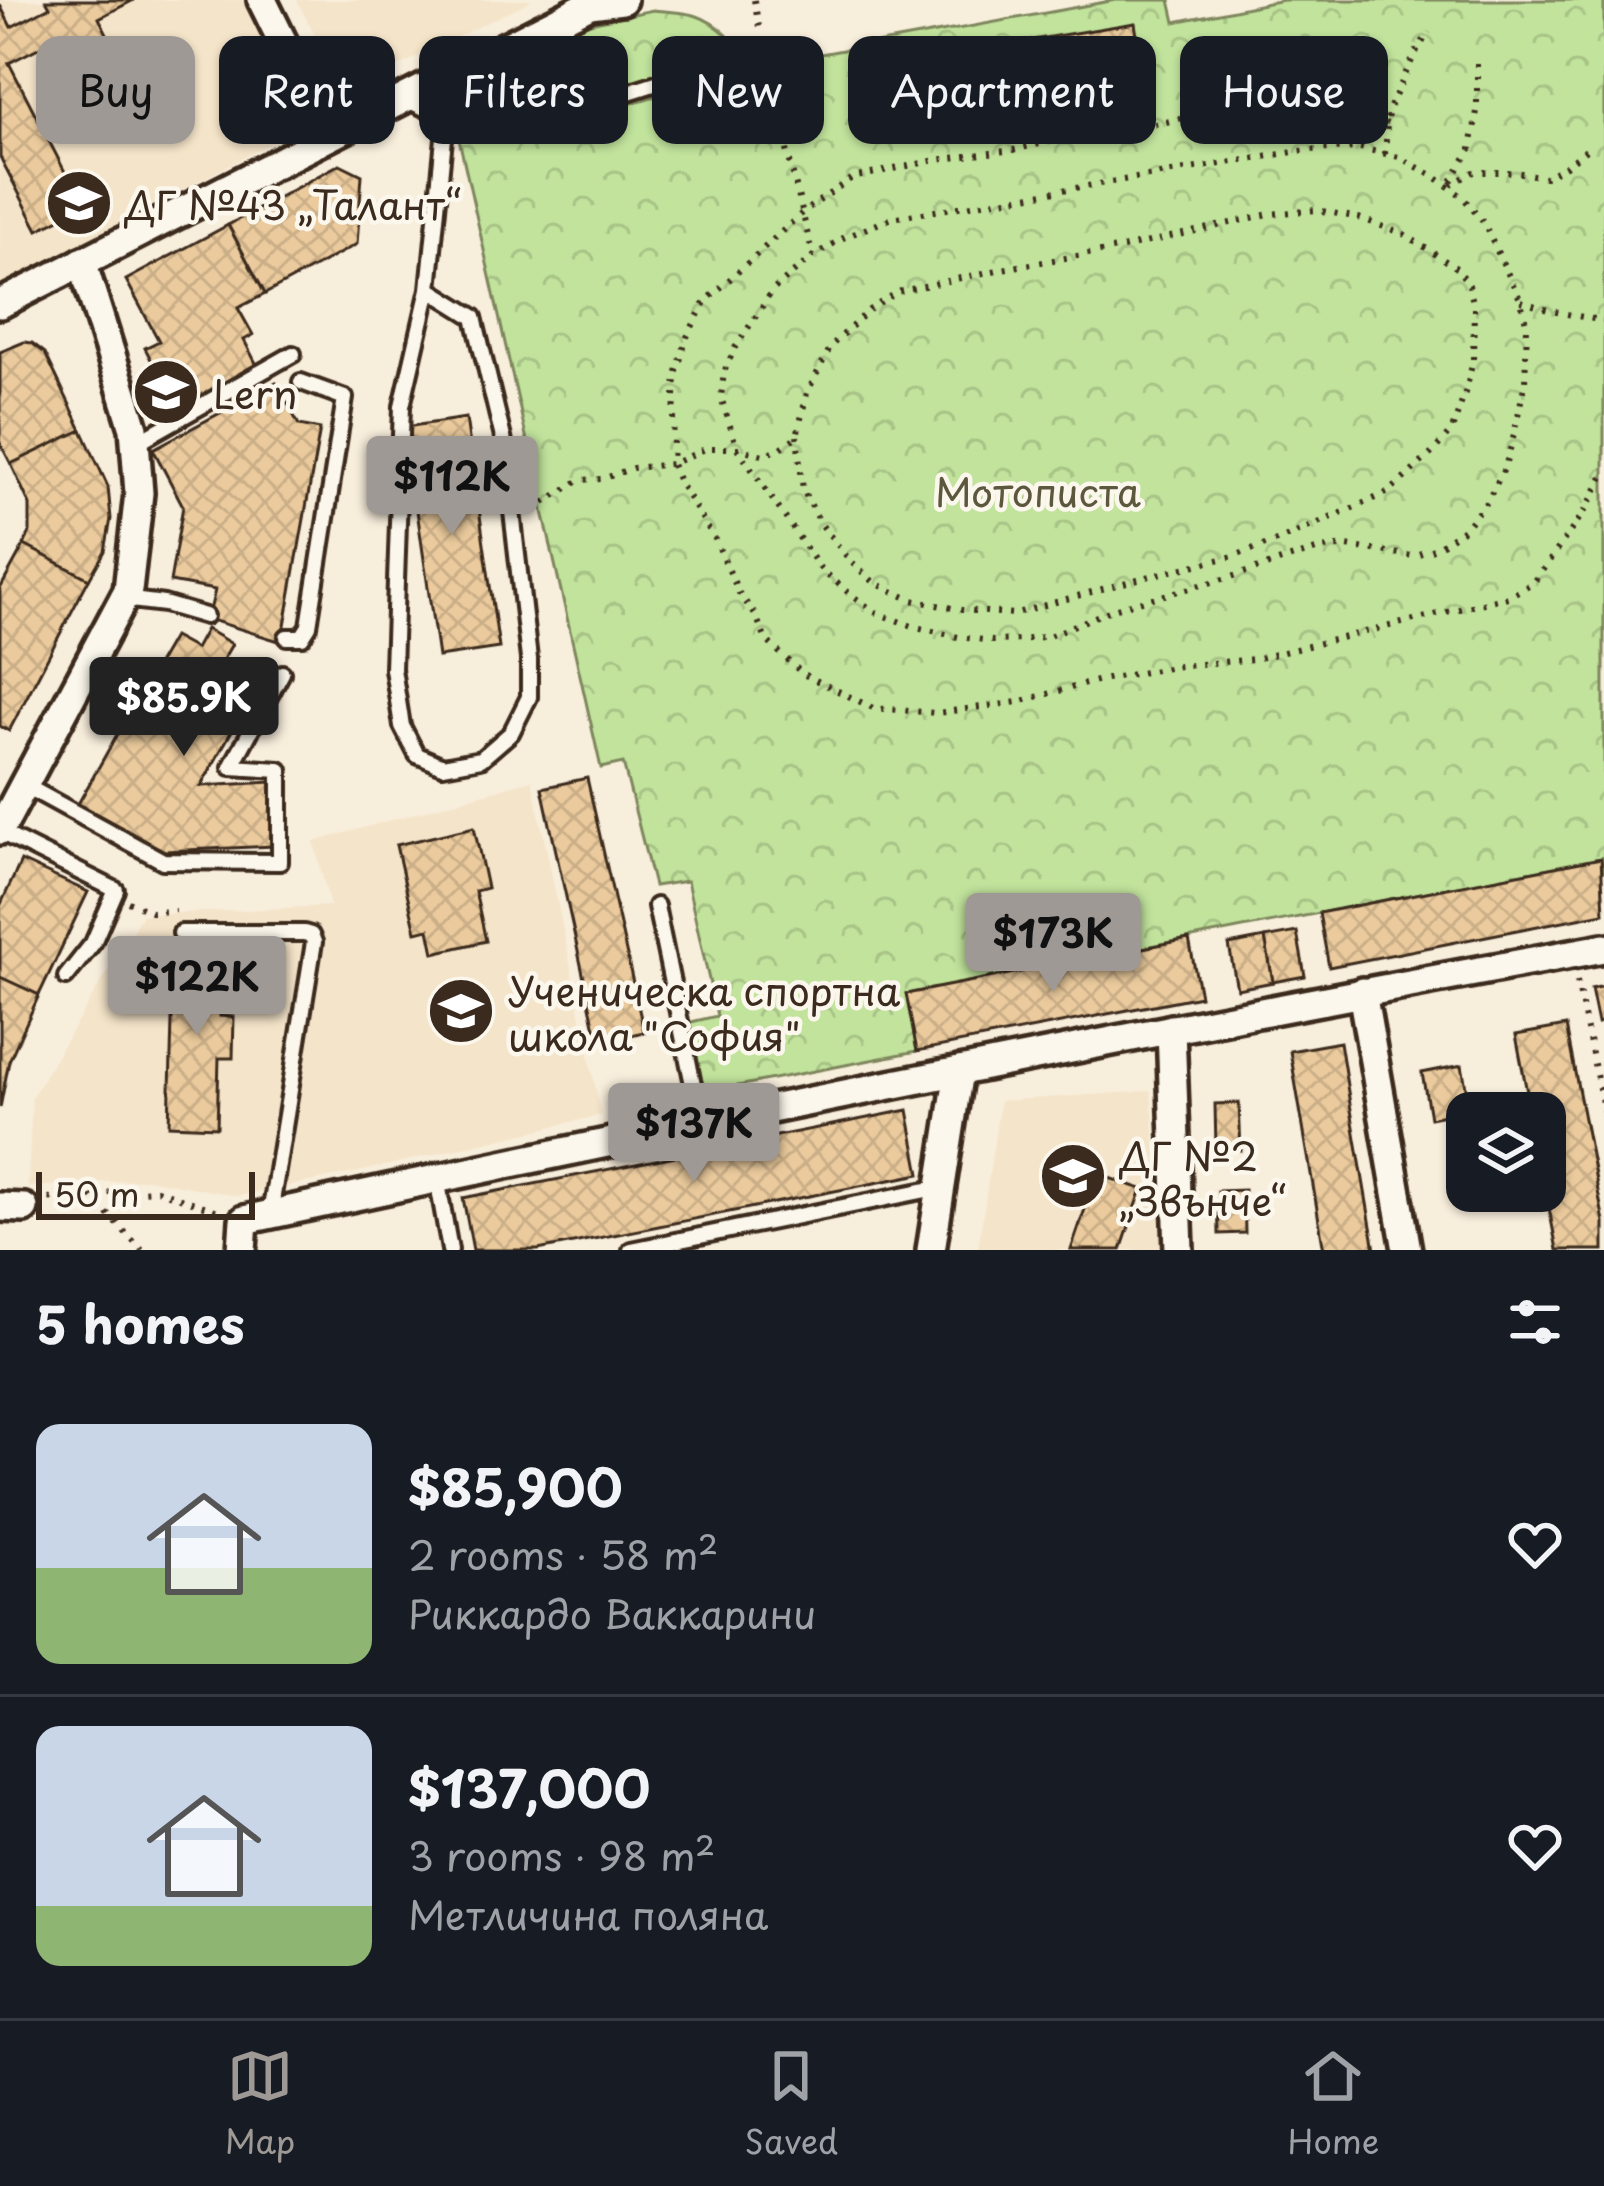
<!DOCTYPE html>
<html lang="en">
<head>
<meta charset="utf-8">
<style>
  body { margin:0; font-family:"Playpen Sans",sans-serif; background:#20242c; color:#f1f3f6; height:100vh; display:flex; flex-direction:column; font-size:45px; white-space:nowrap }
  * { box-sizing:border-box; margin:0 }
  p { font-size:39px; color:#9ea1a6 }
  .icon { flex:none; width:66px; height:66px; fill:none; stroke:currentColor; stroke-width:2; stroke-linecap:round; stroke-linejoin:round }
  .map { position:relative; height:1250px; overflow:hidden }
  .sheet { display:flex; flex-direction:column; background:#171b24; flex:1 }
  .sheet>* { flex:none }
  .guide { position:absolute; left:36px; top:36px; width:1533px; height:108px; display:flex; gap:24px }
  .controls { position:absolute; left:1446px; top:1092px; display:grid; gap:24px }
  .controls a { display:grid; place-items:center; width:120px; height:120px; border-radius:24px; background:#171b24; box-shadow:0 3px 9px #0004; font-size:60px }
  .scale { position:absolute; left:36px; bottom:30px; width:219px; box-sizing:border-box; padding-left:12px; border:6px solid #3b2a1e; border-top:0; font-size:33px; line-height:42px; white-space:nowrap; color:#3b2a1e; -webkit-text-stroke:9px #fbf7ec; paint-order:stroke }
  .price { position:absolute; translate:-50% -102px; padding:0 27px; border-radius:12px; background:#9f9995; color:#111; font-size:39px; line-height:78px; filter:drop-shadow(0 3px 6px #0008) }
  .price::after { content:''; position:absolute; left:50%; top:72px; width:36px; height:27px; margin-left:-18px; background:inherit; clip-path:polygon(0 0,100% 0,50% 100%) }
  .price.on { background:#222; color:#fff }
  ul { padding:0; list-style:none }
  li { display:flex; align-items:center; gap:36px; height:300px; padding:0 36px }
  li+li { border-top:3px solid #363941 }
  li span { display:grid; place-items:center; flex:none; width:336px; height:240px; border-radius:24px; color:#555 }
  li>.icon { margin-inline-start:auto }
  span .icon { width:144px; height:144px; fill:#fffc; stroke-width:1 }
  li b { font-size:51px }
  h2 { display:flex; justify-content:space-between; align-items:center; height:144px; padding:0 36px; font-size:51px }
  .tag { padding:0 42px; border-radius:24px; background:#171b24; box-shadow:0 3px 9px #0004; font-size:42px; line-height:108px }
  .tag.on { background:#9f9995; color:#111 }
  .dock { display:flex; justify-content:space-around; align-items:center; height:168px; border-top:3px solid #363941; background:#171b24; font-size:33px; color:#9ea1a6 }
  .dock a { display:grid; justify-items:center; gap:6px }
  .dock .on { color:#9f9995 }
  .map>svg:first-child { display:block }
  .built { fill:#f4e4c9 }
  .forest { fill:url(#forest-crowns); stroke:#7e865d; stroke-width:3 }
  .building { fill:url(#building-cross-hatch); stroke:#3b2a1e; stroke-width:3 }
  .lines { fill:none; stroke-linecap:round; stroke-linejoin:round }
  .lane-casing { stroke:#3b2a1e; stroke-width:22 }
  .street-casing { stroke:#3b2a1e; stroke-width:36 }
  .path { stroke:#3b2a1e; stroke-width:6; stroke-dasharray:3 9; stroke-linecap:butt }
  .lane { stroke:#fbf7ec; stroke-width:14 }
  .street { stroke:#fbf7ec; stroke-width:27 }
  .labels { text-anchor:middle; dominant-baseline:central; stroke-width:9; stroke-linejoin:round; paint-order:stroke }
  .poi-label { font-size:39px; fill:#3b2a1e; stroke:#fbf7ec; text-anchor:start }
  .park-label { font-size:39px; fill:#5c583e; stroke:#fbf7ec }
</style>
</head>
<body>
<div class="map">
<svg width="1604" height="1250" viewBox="0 0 1604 1250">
  <defs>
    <pattern id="forest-crowns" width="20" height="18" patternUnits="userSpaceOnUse" patternTransform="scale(3)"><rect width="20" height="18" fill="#c1e39c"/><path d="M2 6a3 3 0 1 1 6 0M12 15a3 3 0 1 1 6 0" fill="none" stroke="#a7c386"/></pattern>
    <pattern id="building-cross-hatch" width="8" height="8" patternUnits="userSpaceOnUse" patternTransform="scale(3)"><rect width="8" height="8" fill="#ebcb9d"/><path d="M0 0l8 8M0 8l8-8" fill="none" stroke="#caae87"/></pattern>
  </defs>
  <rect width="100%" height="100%" fill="#f8eedc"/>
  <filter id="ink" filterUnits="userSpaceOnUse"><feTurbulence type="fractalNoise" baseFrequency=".00833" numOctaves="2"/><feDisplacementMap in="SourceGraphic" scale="24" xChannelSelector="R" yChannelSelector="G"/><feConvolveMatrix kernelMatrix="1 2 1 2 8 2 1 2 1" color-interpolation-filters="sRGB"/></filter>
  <g filter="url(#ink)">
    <g class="built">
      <polygon points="0,0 252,0 315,120 0,286"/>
      <polygon points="297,0 532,0 344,93"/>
      <polygon points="532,780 601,1115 358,1172 238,1196 148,1179 28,1187 32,1097 142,915 330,906 314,842"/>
      <polygon points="1151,1091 1163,1250 978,1250 1000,1101"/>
    </g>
    <g class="forest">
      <polygon points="1116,0 1170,0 1175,22 1283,0 1604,0 1604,872 1600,858 907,994 917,1051 702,1093 687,1023 717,1016 687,881 654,886 623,763 601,768 458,135 519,131 567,123 740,70 774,70 799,58"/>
      <path d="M653 10C687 13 700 11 727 35L728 48C668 80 579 102 511 110 500 111 485 115 474 114 462 113 448 106 439 100L441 90 590 23Z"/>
    </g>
    <g class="building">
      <polygon points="46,0 134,0 99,18 127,73 80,97 52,41 9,63 83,207 38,230 0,157 0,5 11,27 50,7"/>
      <polygon points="1135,23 1142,68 1008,89 1001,45"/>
      <polygon points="340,164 362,175 357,244 265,294 228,225"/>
      <polygon points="228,225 265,294 238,308 253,335 244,340 258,367 168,415 152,385 161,379 145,348 159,341 126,280"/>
      <polygon points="24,342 32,343 45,353 82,430 11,464 0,443 0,352"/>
      <polygon points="276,383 299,425 320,429 282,642 208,619 215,590 170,582 183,506 153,449"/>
      <polygon points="466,418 499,648 438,657 405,427"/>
      <polygon points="82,430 108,487 111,519 105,551 89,579 24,545 30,532 30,505 11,464"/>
      <polygon points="24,545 89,579 9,731 0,726 0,589"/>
      <polygon points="206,629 232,644 221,663 258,684 201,786 272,782 274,846 164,851 78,804 128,715 151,727 159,712 137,699 173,637 195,649"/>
      <polygon points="587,778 644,1032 598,1042 542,788"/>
      <polygon points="474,827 487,888 475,891 486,941 434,953 429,929 416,932 396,845"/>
      <polygon points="1601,858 1604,913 1329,967 1319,913"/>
      <polygon points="21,861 88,892 39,995 0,977 0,906"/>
      <polygon points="1297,932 1305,976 1273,982 1265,938"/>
      <polygon points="1265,938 1273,982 1237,989 1229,945"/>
      <polygon points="1189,939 1200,996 917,1051 906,994"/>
      <polygon points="174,950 221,951 220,1016 234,1017 233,1058 219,1058 217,1127 169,1125"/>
      <polygon points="0,977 39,995 9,1061 0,1108"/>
      <polygon points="1604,986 1604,1021 1598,1023 1591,989"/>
      <polygon points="1566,1026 1604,1222 1604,1250 1557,1250 1545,1187 1545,1113 1531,1113 1516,1035"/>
      <polygon points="1340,1042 1349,1098 1375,1250 1324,1250 1290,1051"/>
      <polygon points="1462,1065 1470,1110 1430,1118 1422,1073"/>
      <polygon points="1239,1103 1241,1150 1216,1150 1215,1104"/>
      <polygon points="908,1110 920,1174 538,1250 473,1250 463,1198"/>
      <polygon points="1097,1174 1142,1189 1121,1250 1071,1250"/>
      <polygon points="1244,1190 1245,1233 1219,1234 1218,1191"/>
    </g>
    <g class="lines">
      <g class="lane-casing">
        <g id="lane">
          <polyline points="405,99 446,118 472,123 498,124 550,117 763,49"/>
          <polyline points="429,289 474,317 504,442 529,659 529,697 511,733 481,759 443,766 417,755 402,726 393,669 402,406 429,289 446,118"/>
          <polyline points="136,443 293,354"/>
          <polyline points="123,599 164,604 205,616"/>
          <polyline points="287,637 302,637 309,626 345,398 301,382"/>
          <polyline points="24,785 163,861 280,862 280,770 231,767 282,673"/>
          <polyline points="0,832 116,890 93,943 66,977"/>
          <polyline points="656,906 701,1123"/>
          <polyline points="181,933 304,933 311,935 314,942 270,1214"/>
          <polyline points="437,1178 450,1250"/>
          <polyline points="631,1250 941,1187"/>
        </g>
      </g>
      <g class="street-casing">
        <g id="street">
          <polyline points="262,0 329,136"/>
          <polyline points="0,304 590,4 622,0"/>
          <polyline points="0,830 128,590 139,493 134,428 82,262"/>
          <polyline points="1362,992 1407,1250"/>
          <polyline points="1171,1029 1179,1250"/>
          <polyline points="0,1207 24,1208"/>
          <path d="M242 1250 244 1220C696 1122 1149 1031 1604 948"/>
          <polyline points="931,1250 959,1071"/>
        </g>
      </g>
      <g class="path">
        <polyline points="754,0 760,32"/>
        <polyline points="1477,64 1477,111 1471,149 1448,186 1474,172 1515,172 1545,177 1566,166 1591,146"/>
        <polyline points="767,68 813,256"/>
        <polyline points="1387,124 1351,102 1322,96 1285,102 1253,100 1162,123 1088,133 1013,150 936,160 852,178 803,212 705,302 687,337 676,375 672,464 679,482 715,539 739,593 756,616 766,640 803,674 873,708 937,713 1018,702 1100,680 1179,666 1255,659 1508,597 1534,582 1585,511 1604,475"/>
        <polygon points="1360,148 1399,157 1432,175 1462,196 1483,222 1521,301 1527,327 1525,382 1514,435 1505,467 1488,500 1464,529 1436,548 1413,556 1347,546 1319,549 1231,577 1116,608 1049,636 1022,640 993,641 958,637 912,626 877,613 850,594 820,568 737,448 721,397 724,372 735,348 773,290 813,256 843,238 892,218 1306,150"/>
        <polyline points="1385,154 1388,111 1415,54 1429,32"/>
        <polyline points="1521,301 1551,311 1604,321"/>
        <polyline points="534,509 580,480 602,479 633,468 672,464 707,448 737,448 763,455 781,448 797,436 807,393 831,346 869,310 897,292 1002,269 1123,248 1269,214 1317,210 1359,218 1404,234 1458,269 1469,285 1474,307 1473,360 1467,387 1452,430 1431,454 1389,492 1282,539 1234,556 1138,579 1013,614 962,610 912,600 875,583 851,562 821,524 803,490 797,436"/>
        <polyline points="128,902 151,912 175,911"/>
        <polyline points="1577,981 1604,1113"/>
        <polyline points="91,1196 142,1250"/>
        <polyline points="49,1199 58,1196 157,1190 218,1211"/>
      </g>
      <use href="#lane" class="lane"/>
      <use href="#street" class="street"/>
    </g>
  </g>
  <defs>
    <g id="school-disc" transform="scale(3.45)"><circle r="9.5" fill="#3b2a1e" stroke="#fbf7ec"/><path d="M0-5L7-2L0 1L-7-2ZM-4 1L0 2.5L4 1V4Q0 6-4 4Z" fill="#fff"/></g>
  </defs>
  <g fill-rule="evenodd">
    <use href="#school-disc" x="79" y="203"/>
    <use href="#school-disc" x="166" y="392"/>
    <use href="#school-disc" x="461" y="1011"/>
    <use href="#school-disc" x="1073" y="1176"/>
  </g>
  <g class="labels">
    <g class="poi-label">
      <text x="125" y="203">ДГ №43 „Талант“</text>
      <text x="213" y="392">Lern</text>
      <text x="508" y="989">Ученическа спортна<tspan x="508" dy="45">школа "София"</tspan></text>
      <text x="1120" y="1154">ДГ №2<tspan x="1120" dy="45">„Звънче“</tspan></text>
    </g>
    <g class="park-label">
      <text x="1038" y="490">Мотописта</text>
    </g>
  </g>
</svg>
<div class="controls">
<a><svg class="icon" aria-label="layers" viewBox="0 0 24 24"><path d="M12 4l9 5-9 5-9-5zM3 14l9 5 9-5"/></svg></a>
</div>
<div class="scale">50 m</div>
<b class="price" style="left:452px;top:538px">$112K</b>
<b class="price on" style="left:184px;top:759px">$85.9K</b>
<b class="price" style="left:1053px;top:995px">$173K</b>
<b class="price" style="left:197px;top:1038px">$122K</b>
<b class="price" style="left:694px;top:1185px">$137K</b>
<div class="guide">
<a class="tag on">Buy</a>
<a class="tag">Rent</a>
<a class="tag">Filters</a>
<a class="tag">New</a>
<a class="tag">Apartment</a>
<a class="tag">House</a>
</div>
</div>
<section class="sheet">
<h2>5 homes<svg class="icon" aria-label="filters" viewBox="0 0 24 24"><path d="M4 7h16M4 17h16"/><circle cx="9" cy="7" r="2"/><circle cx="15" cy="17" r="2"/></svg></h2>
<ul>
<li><span style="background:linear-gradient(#c9d6e8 60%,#8fb573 0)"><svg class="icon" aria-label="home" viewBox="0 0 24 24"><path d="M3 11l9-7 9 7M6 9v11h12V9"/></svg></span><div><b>$85,900</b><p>2 rooms · 58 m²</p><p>Риккардо Ваккарини</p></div><svg class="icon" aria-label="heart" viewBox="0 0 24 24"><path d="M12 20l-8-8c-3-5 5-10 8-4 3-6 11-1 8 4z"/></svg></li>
<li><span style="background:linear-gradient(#c9d6e8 75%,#8fb573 0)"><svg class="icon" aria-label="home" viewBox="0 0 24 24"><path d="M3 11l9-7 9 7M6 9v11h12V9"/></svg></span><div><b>$137,000</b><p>3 rooms · 98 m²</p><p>Метличина поляна</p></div><svg class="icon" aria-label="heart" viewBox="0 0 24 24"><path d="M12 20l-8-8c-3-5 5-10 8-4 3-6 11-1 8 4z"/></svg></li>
</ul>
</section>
<nav class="dock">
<a class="on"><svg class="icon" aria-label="map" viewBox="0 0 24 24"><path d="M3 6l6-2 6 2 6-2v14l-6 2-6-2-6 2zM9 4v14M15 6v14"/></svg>Map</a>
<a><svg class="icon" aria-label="saved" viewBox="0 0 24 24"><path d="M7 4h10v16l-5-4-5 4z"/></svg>Saved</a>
<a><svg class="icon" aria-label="home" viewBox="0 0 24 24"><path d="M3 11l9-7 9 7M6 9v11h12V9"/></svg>Home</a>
</nav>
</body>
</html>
